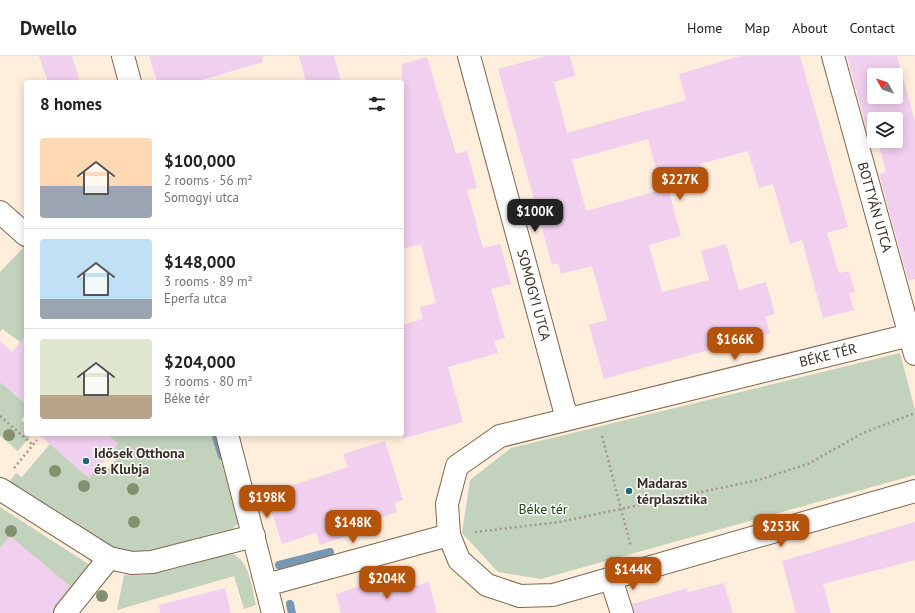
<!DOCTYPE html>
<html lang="en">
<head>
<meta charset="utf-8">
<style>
  body { margin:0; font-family:"PT Sans",sans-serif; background:#f2f2f2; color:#222; height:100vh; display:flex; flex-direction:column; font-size:15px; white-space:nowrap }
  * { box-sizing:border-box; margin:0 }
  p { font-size:13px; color:#767676 }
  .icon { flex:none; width:22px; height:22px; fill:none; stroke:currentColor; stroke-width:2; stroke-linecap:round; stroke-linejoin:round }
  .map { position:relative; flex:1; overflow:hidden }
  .sheet { position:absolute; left:24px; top:24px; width:380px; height:356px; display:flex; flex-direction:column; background:#fff; border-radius:4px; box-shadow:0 2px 10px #0003 }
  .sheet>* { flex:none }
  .needle { width:26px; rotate:310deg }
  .tools { position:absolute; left:867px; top:12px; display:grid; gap:8px }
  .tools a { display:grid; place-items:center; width:36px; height:36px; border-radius:4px; background:#fff; box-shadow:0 2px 10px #0003; font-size:20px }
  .price { position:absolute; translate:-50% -34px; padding:0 9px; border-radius:8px; background:#b45309; color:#fff; font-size:13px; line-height:26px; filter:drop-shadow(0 1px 2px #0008) }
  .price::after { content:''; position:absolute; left:50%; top:24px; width:12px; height:9px; margin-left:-6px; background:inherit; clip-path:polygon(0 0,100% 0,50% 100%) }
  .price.on { background:#222; color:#fff }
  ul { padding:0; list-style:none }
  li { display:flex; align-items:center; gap:12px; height:100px; padding:0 16px }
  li+li { border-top:1px solid #e0e0e0 }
  li span { display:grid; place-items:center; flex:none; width:112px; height:80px; border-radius:4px; color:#555 }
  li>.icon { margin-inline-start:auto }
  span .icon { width:48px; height:48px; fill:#fffc; stroke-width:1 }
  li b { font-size:17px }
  h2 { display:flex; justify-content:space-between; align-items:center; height:48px; padding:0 16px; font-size:17px }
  header { display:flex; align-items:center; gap:24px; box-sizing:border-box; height:56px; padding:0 20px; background:#fff; border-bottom:1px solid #e0e0e0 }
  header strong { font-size:19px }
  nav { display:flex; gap:22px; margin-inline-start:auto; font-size:14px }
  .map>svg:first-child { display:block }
  .green { fill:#c2d2bd }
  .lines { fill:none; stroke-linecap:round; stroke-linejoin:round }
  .stream { stroke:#7798b5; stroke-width:8 }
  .building { fill:#f1cfef; fill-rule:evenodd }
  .minor-casing { stroke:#80674e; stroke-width:24 }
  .path { stroke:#a69788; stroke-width:2.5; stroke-dasharray:2 3; stroke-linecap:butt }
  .minor { stroke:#fff; stroke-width:22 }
  .tree { fill:#84916f }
  .poi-dot { fill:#1d6971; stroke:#fefefe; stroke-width:1.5 }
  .labels { text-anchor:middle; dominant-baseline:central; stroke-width:3; stroke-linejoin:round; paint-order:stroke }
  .street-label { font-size:14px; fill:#392e23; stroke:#fefefe }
  .poi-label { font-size:14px; font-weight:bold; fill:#392e23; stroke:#fefefe; text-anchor:start }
  .park-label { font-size:14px; fill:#204515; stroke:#fefefe }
</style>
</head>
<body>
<header>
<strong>Dwello</strong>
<nav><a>Home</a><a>Map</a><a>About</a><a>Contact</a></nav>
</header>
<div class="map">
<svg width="915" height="557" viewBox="0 0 915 557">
  <rect width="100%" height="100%" fill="#ffeedc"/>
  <g class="green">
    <polygon points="11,181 26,186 26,290 2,273 0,276 0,216 23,192"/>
    <polygon points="900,297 915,354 915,419 541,523 498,516 462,477 470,424 511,392"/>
    <polygon points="0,326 26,348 26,358 21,364 26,368 26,378 32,378 18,395 0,380"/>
    <polygon points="107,378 218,378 239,467 232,473 138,498 115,495 8,427 16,417 22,421 50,388 89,422 97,412 104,417 116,403 110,397 118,388"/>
    <polygon points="0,451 93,511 52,557 0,557"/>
    <path d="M233 498C250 506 252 532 256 549L244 553 234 520 117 554 124 519C158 521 191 508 223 499Z"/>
  </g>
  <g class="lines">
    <g class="stream">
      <polyline points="215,378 222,400"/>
      <polyline points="279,509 330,496"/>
      <polyline points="290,548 292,557"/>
    </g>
  </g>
  <g class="building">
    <polygon points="39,0 72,0 80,26 48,26"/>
    <polygon points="149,0 263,0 263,6 195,26 157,26"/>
    <polygon points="299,0 334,0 341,26 306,26"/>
    <polygon points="546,0 570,0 575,20 554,26 567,77 686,44 679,18 740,0 800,0 848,171 827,177 839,217 849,215 855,236 849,238 854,254 823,262 802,184 790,188 773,128 759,132 748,95 700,108 704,122 662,134 648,83 608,94 572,104 586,155 668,132 681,180 649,189 662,236 709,224 701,195 726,188 739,234 766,226 775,258 765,261 770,277 604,323 589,269 607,264 592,210 561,218 558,207 552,209 498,13"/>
    <path d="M847 0H897L915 65V223L908 224 879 118 886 116 878 85H896V63H874V76L868 77ZM874 19H896V41H874Z"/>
    <polygon points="427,1 456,98 467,95 477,132 467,134 483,192 500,188 511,228 491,233 505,282 494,285 498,297 448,311 463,366 402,383 402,269 423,263 420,251 436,247 421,188 402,193 402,8"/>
    <polygon points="26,279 26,348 0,326 0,285 12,296"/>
    <polygon points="38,378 107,378 118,388 89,422"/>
    <polygon points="385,385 403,444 394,447 397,456 344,473 346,480 320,489 316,477 282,488 266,438 348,411 343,398"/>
    <polygon points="915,466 915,504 823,528 831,557 796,557 782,505"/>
    <polygon points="10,480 70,530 55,549 52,557 0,557 0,492"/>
    <polygon points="375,525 380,539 429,526 437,557 341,557 336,538"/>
    <polygon points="724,527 733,557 634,557 632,548 687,532 688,536"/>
    <polygon points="225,532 231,557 160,557 159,549"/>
  </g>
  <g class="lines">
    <g class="minor-casing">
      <g id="minor">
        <polyline points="123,0 130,26"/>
        <polyline points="469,0 567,363"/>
        <polyline points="833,0 915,298"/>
        <polyline points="0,156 26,179"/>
        <polyline points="910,279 500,380 457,410 447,448 449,479 459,504 487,529 520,540 553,539 915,435"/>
        <polyline points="227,378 273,557"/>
        <polyline points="0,433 109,502 132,507 152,506 254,480"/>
        <polyline points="611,523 622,557"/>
        <polyline points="266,529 449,479"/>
        <polyline points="65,557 109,502"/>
      </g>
    </g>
    <g class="path">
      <polyline points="0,360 33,389"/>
      <polyline points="602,380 631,491"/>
      <polyline points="14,412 37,384"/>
      <polyline points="475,476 559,466 758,424 808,408 863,377 915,357"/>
    </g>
    <use href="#minor" class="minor"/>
  </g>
  <g class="tree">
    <circle cx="9" cy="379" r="6"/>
    <circle cx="55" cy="415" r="6"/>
    <circle cx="84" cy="430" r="6"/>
    <circle cx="133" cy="433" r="6"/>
    <circle cx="134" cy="466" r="6"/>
    <circle cx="11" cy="475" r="6"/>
    <circle cx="102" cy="540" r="6"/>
  </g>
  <g class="poi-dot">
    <circle cx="86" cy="405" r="4"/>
    <circle cx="629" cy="435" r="4"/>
  </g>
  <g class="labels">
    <g class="street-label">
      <text transform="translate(875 151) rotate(74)">BOTTYÁN UTCA</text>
      <text transform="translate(534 239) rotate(75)">SOMOGYI UTCA</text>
      <text transform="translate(828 299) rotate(-14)">BÉKE TÉR</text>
    </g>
    <g class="poi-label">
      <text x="94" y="397">Idősek Otthona<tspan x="94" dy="16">és Klubja</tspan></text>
      <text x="637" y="427">Madaras<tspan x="637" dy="16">térplasztika</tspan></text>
    </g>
    <g class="park-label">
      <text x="543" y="453">Béke tér</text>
    </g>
  </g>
</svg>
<div class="tools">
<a><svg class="needle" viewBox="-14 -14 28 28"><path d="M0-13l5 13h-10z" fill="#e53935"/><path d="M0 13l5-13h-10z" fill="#767676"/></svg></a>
<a><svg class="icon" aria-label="layers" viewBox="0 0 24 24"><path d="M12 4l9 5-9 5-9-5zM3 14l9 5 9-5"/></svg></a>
</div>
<b class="price" style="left:680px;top:145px">$227K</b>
<b class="price on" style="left:535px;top:177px">$100K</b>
<b class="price" style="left:735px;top:305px">$166K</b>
<b class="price" style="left:267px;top:463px">$198K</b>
<b class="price" style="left:353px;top:488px">$148K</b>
<b class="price" style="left:781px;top:492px">$253K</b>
<b class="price" style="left:633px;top:535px">$144K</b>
<b class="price" style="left:387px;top:544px">$204K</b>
<section class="sheet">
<h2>8 homes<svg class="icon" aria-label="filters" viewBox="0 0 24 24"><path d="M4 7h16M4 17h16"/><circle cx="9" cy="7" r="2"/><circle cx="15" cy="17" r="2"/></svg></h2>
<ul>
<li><span style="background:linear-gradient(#ffd9b3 60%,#9aa5b1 0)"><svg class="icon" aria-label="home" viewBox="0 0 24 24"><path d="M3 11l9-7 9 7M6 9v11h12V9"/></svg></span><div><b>$100,000</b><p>2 rooms · 56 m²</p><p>Somogyi utca</p></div></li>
<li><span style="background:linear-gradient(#bfe0f5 75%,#9aa5b1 0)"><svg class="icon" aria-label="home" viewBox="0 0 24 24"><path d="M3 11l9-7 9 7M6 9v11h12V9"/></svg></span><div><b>$148,000</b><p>3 rooms · 89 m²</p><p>Eperfa utca</p></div></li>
<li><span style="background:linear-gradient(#dfe7d0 70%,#b9a48a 0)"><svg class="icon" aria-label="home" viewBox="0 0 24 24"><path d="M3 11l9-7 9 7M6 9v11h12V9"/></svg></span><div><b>$204,000</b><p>3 rooms · 80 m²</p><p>Béke tér</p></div></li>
</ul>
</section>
</div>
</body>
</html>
